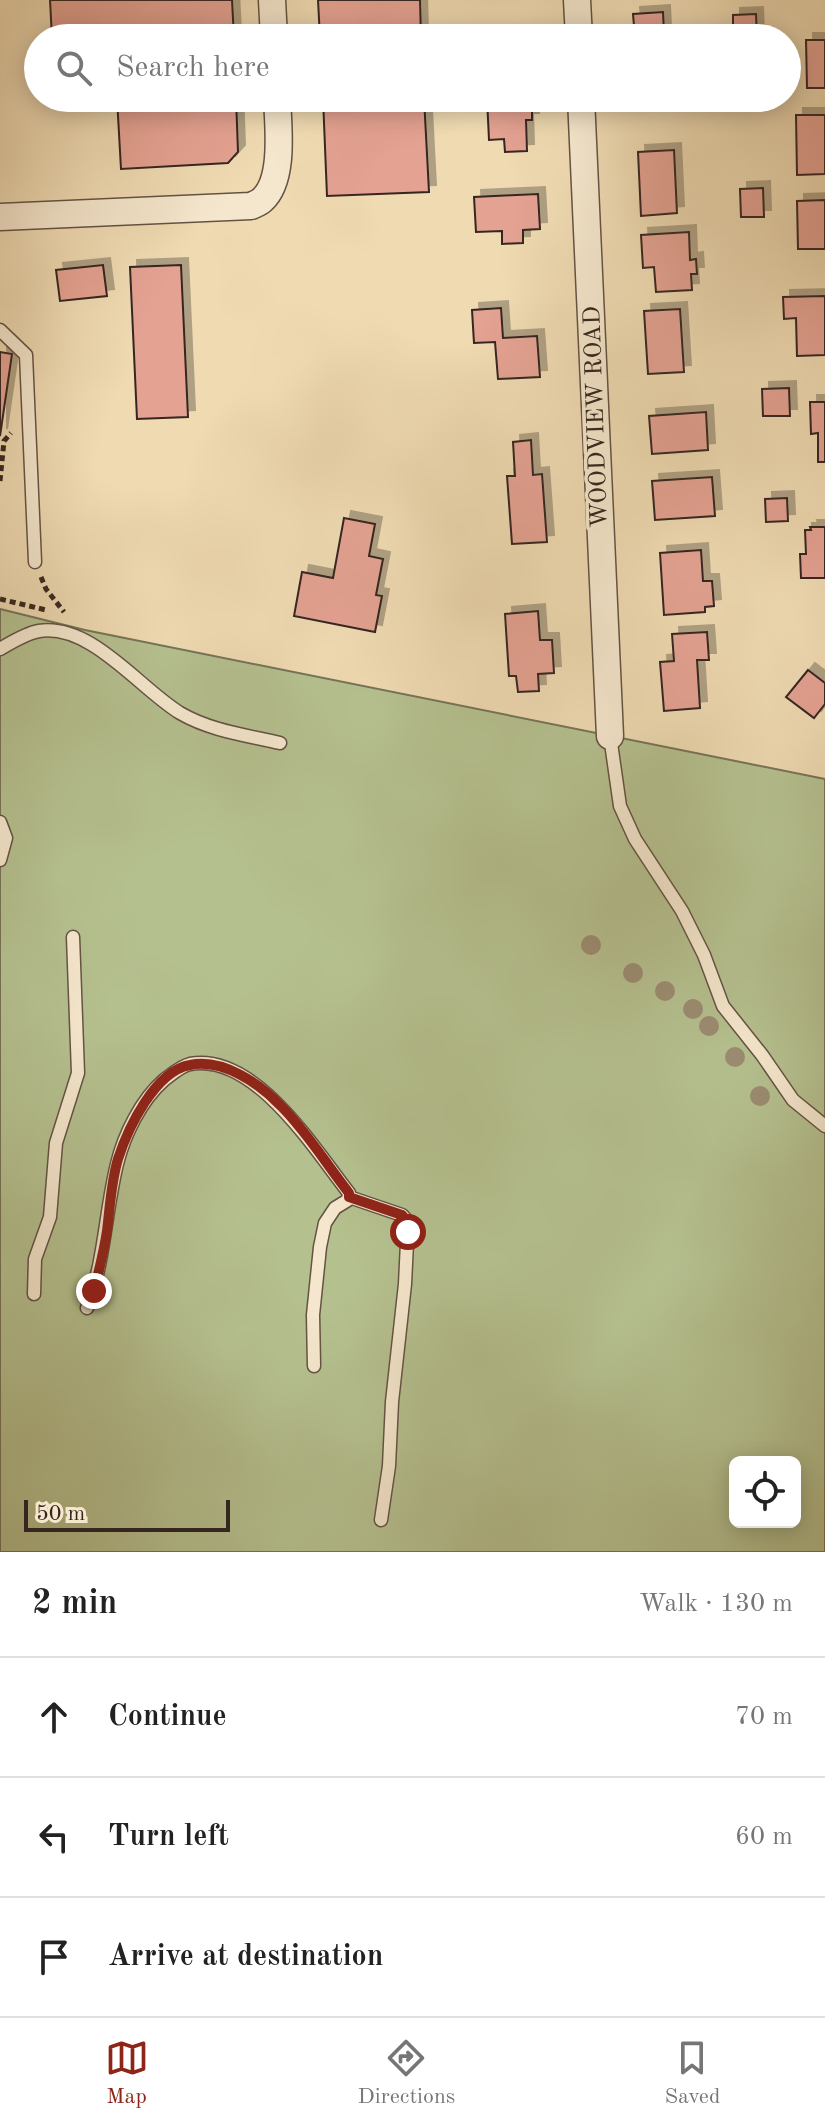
<!DOCTYPE html>
<html lang="en">
<head>
<meta charset="utf-8">
<style>
	body { margin:0; font-family:"Old Standard TT",serif; background:#f2f2f2; color:#222 }
	.controls { position:absolute; right:24px; bottom:24px; display:grid; overflow:hidden; border-radius:12px; box-shadow:0 4px 20px #0003 }
	.controls button { width:72px; height:72px; display:grid; place-items:center; padding:0; border:0; border-bottom:2px solid #e0e0e0; background:#fff; color:#222; font:40px sans-serif }
	.scale { position:absolute; left:24px; bottom:20px; width:206px; box-sizing:border-box; padding-left:8px; border:4px solid #362620; border-top:0; font-size:22px; line-height:28px; white-space:nowrap; color:#362620; -webkit-text-stroke:6px #f5e7cd; paint-order:stroke }
	.stop { position:absolute; width:24px; height:24px; margin:-18px; border:6px solid #8f2418; border-radius:50%; background:#fff }
	.stop.end { background:#8f2418; border-color:#fff; box-shadow:0 2px 8px #0008 }
	.list { margin:0; padding:0; list-style:none }
	h2 { display:flex; justify-content:space-between; align-items:center; height:104px; margin:0; padding:0 32px; font-size:34px }
	h2 small { font-size:26px; font-weight:400; color:#767676 }
	.list li { display:grid; grid-template-columns:52px 1fr auto; gap:24px; align-items:center; box-sizing:border-box; height:120px; padding:0 32px; border-top:2px solid #e0e0e0 }
	.list b { display:block; font-size:30px; white-space:nowrap }
	.list em { font-size:26px; font-style:normal; color:#767676 }
	.icon { flex:none; width:44px; height:44px; fill:none; stroke:currentColor; stroke-width:2; stroke-linecap:round; stroke-linejoin:round }
	.map { position:relative; flex:none; width:825px; height:1552px; overflow:hidden }
	.search { position:absolute; background:#fff; box-shadow:0 4px 20px #0003; left:24px; right:24px; top:24px; height:88px; display:flex; align-items:center; gap:20px; box-sizing:border-box; padding:0 28px; border-radius:44px; color:#767676; font-size:30px }
	.sheet { height:464px; background:#fff }
	nav { display:flex; justify-content:space-around; align-items:center; box-sizing:border-box; height:112px; border-top:2px solid #e0e0e0; background:#fff; font-size:22px; color:#767676 }
	nav a { display:grid; justify-items:center; gap:4px }
	nav .on { color:#8f2418 }
	.map>svg:first-child { display:block }
	.green { fill:#b5c08f; stroke:#767358; stroke-width:2; fill-rule:evenodd }
	.building { fill:#e4a292; stroke:#362620; stroke-width:2; filter:url(#shadow) }
	.lines { fill:none; stroke-linecap:round; stroke-linejoin:round }
	.service-casing { stroke:#645344; stroke-width:15 }
	.minor-casing { stroke:#645344; stroke-width:29 }
	.path { stroke:#362620; stroke-width:5; stroke-dasharray:6 4; stroke-linecap:butt }
	.service { stroke:#f5e7cd; stroke-width:12 }
	.minor { stroke:#f5e7cd; stroke-width:26 }
	.tree { fill:#9b8c71 }
	.route { stroke:#8f2418; stroke-width:10 }
	.labels { text-anchor:middle; stroke-width:7; stroke-linejoin:round; paint-order:stroke }
	.street-label { font-size:24px; fill:#362620; stroke:#f5e7cd }
</style>
</head>
<body>
<div class="map">
<svg width="825" height="1552" viewBox="0 0 825 1552">
	<defs>
		<filter id="shadow"><feDropShadow dx="7" dy="-7" stdDeviation="0" flood-color="#0004"/></filter>
	</defs>
	<rect width="100%" height="100%" fill="#efdab2"/>
	<filter id="stains"><feTurbulence type="fractalNoise" baseFrequency=".0025" numOctaves="4"/><feColorMatrix values="0 0 0 0 .2 0 0 0 0 .09 0 0 0 0 .02 0 0 0 .5 -.17"/></filter>
	<radialGradient id="worn" r=".72"><stop offset=".6" stop-color="#630" stop-opacity="0"/><stop offset="1" stop-color="#630" stop-opacity=".3"/></radialGradient>
	<path class="green" d="M0 609 85 630 825 779V1552H0ZM735 1462H795V1522H735Z"/>
	<g class="building">
		<polygon points="50,0 232,0 234,38 52,38"/>
		<polygon points="318,0 420,0 421,38 320,38"/>
		<polygon points="663,12 664,33 689,32 690,38 635,38 633,14"/>
		<polygon points="756,14 757,38 733,38 733,15"/>
		<polygon points="806,40 825,40 825,88 807,88"/>
		<polygon points="117,98 236,98 238,152 228,163 121,169"/>
		<polygon points="323,98 424,98 429,192 327,196"/>
		<polygon points="487,98 524,98 525,108 532,107 532,120 526,120 527,151 505,152 504,139 489,140"/>
		<polygon points="796,115 825,115 825,174 797,175"/>
		<polygon points="674,150 677,213 641,216 638,152"/>
		<polygon points="763,188 764,217 741,217 740,189"/>
		<polygon points="538,194 540,229 523,230 523,243 502,244 502,231 476,232 474,197"/>
		<polygon points="825,200 825,249 798,249 797,201"/>
		<polygon points="689,232 690,260 696,259 697,274 691,274 692,290 656,292 654,267 643,268 641,235"/>
		<polygon points="103,265 107,296 60,301 56,270"/>
		<polygon points="181,265 188,417 137,419 130,267"/>
		<polygon points="825,296 825,355 797,356 796,318 784,319 783,297"/>
		<polygon points="501,308 503,338 537,336 540,377 498,379 495,342 474,343 472,310"/>
		<polygon points="680,309 684,372 648,374 644,311"/>
		<polygon points="0,352 12,354 0,436"/>
		<polygon points="789,388 790,416 763,416 762,389"/>
		<polygon points="810,402 825,402 825,462 818,462 818,433 811,434"/>
		<polygon points="706,412 708,450 652,454 649,416"/>
		<polygon points="531,440 533,475 542,474 547,542 512,544 507,476 515,476 513,442"/>
		<polygon points="712,477 715,516 655,520 652,481"/>
		<polygon points="787,498 788,521 766,522 765,499"/>
		<polygon points="344,518 375,524 369,556 383,559 376,595 382,596 375,632 294,616 302,572 333,578"/>
		<polygon points="810,527 825,527 825,578 801,578 800,554 806,554 805,530 811,530"/>
		<polygon points="701,550 703,581 712,581 714,606 705,607 705,612 664,615 660,553"/>
		<polygon points="538,611 540,640 552,640 554,673 538,674 539,691 518,692 516,676 509,676 505,614"/>
		<polygon points="707,632 709,660 697,660 700,708 664,711 660,662 674,661 672,634"/>
		<polygon points="808,670 825,683 825,704 814,718 786,697"/>
	</g>
	<g class="lines">
		<defs>
			<g id="service">
				<polyline points="0,330 26,355 35,562"/>
				<path d="M0 649C10 643 27 633 39 631 91 623 139 688 180 713 211 731 246 735 280 743"/>
				<polyline points="610,736 620,806 635,839 682,911 704,955 723,1006 762,1055 793,1100 825,1126"/>
				<polyline points="0,822 6,838 0,860"/>
				<polyline points="349,1197 402,1215 408,1222 405,1284 392,1402 389,1466 381,1520"/>
				<polyline points="34,1294 35,1259 50,1217 56,1143 78,1073 73,937"/>
				<path d="M87 1308C105 1260 105 1213 117 1164 124 1135 141 1100 164 1080 172 1074 181 1066 190 1064 255 1052 315 1150 349 1193L348 1200 335 1208 325 1223 320 1247 313 1315 314 1366"/>
			</g>
			<g id="minor">
				<polyline points="272,0 274,38"/>
				<polyline points="577,0 579,38"/>
				<polyline points="581,98 610,736"/>
				<path d="M0 217 251 206C255 204 259 203 262 200 285 180 278 125 277 98"/>
			</g>
		</defs>
		<use href="#service" class="service-casing"/>
		<use href="#minor" class="minor-casing"/>
		<g class="path">
			<polyline points="0,481 4,441 11,433"/>
			<polyline points="41,577 46,589 64,612"/>
			<polyline points="0,599 46,610"/>
		</g>
		<use href="#service" class="service"/>
		<use href="#minor" class="minor"/>
	</g>
	<g class="tree">
		<circle cx="591" cy="945" r="10"/>
		<circle cx="633" cy="973" r="10"/>
		<circle cx="665" cy="991" r="10"/>
		<circle cx="693" cy="1009" r="10"/>
		<circle cx="709" cy="1026" r="10"/>
		<circle cx="735" cy="1057" r="10"/>
		<circle cx="760" cy="1096" r="10"/>
	</g>
	<g class="lines">
		<path class="route" d="M94 1291C99 1271 104 1251 107 1231 110 1207 111 1182 118 1159 128 1128 155 1071 190 1065 223 1058 260 1084 281 1106 307 1132 327 1165 349 1193V1197L402 1215 408 1222V1232"/>
	</g>
	<g class="labels">
		<g class="street-label">
			<text transform="translate(595 417) rotate(-92)" y="8">WOODVIEW ROAD</text>
		</g>
	</g>
	<rect width="100%" height="100%" filter="url(#stains)"/>
	<rect width="100%" height="100%" fill="url(#worn)"/>
</svg>
<div class="controls">
<button><svg class="icon" aria-label="locate" viewBox="0 0 24 24"><circle cx="12" cy="12" r="6"/><path d="M12 2v4M12 18v4M2 12h4M18 12h4"/></svg></button>
</div>
<div class="scale">50 m</div>
<div class="stop" style="left:408px;top:1232px"></div>
<div class="stop end" style="left:94px;top:1291px"></div>
<div class="search"><svg class="icon" aria-label="search" viewBox="0 0 24 24"><circle cx="10" cy="10" r="6"/><path d="M15 15l6 6"/></svg>Search here</div>
</div>
<section class="sheet">
<h2>2 min<small>Walk · 130 m</small></h2>
<ul class="list">
<li><svg class="icon" aria-label="ahead" viewBox="0 0 24 24"><path d="M12 20V5M6 11l6-6 6 6"/></svg><div><b>Continue</b></div><em>70 m</em></li>
<li><svg class="icon" aria-label="left" viewBox="0 0 24 24"><path d="M17 20v-9H6M10 6l-5 5 5 5"/></svg><div><b>Turn left</b></div><em>60 m</em></li>
<li><svg class="icon" aria-label="arrive" viewBox="0 0 24 24"><path d="M6 21V4h12l-3 4 3 4H6"/></svg><div><b>Arrive at destination</b></div></li>
</ul>
</section>
<nav>
<a class="on"><svg class="icon" aria-label="map" viewBox="0 0 24 24"><path d="M3 6l6-2 6 2 6-2v14l-6 2-6-2-6 2zM9 4v14M15 6v14"/></svg>Map</a>
<a><svg class="icon" aria-label="directions" viewBox="0 0 24 24"><path d="M12 3l9 9-9 9-9-9zM9 14v-3h6M13 9l2 2-2 2"/></svg>Directions</a>
<a><svg class="icon" aria-label="saved" viewBox="0 0 24 24"><path d="M7 4h10v16l-5-4-5 4z"/></svg>Saved</a>
</nav>
</body>
</html>
